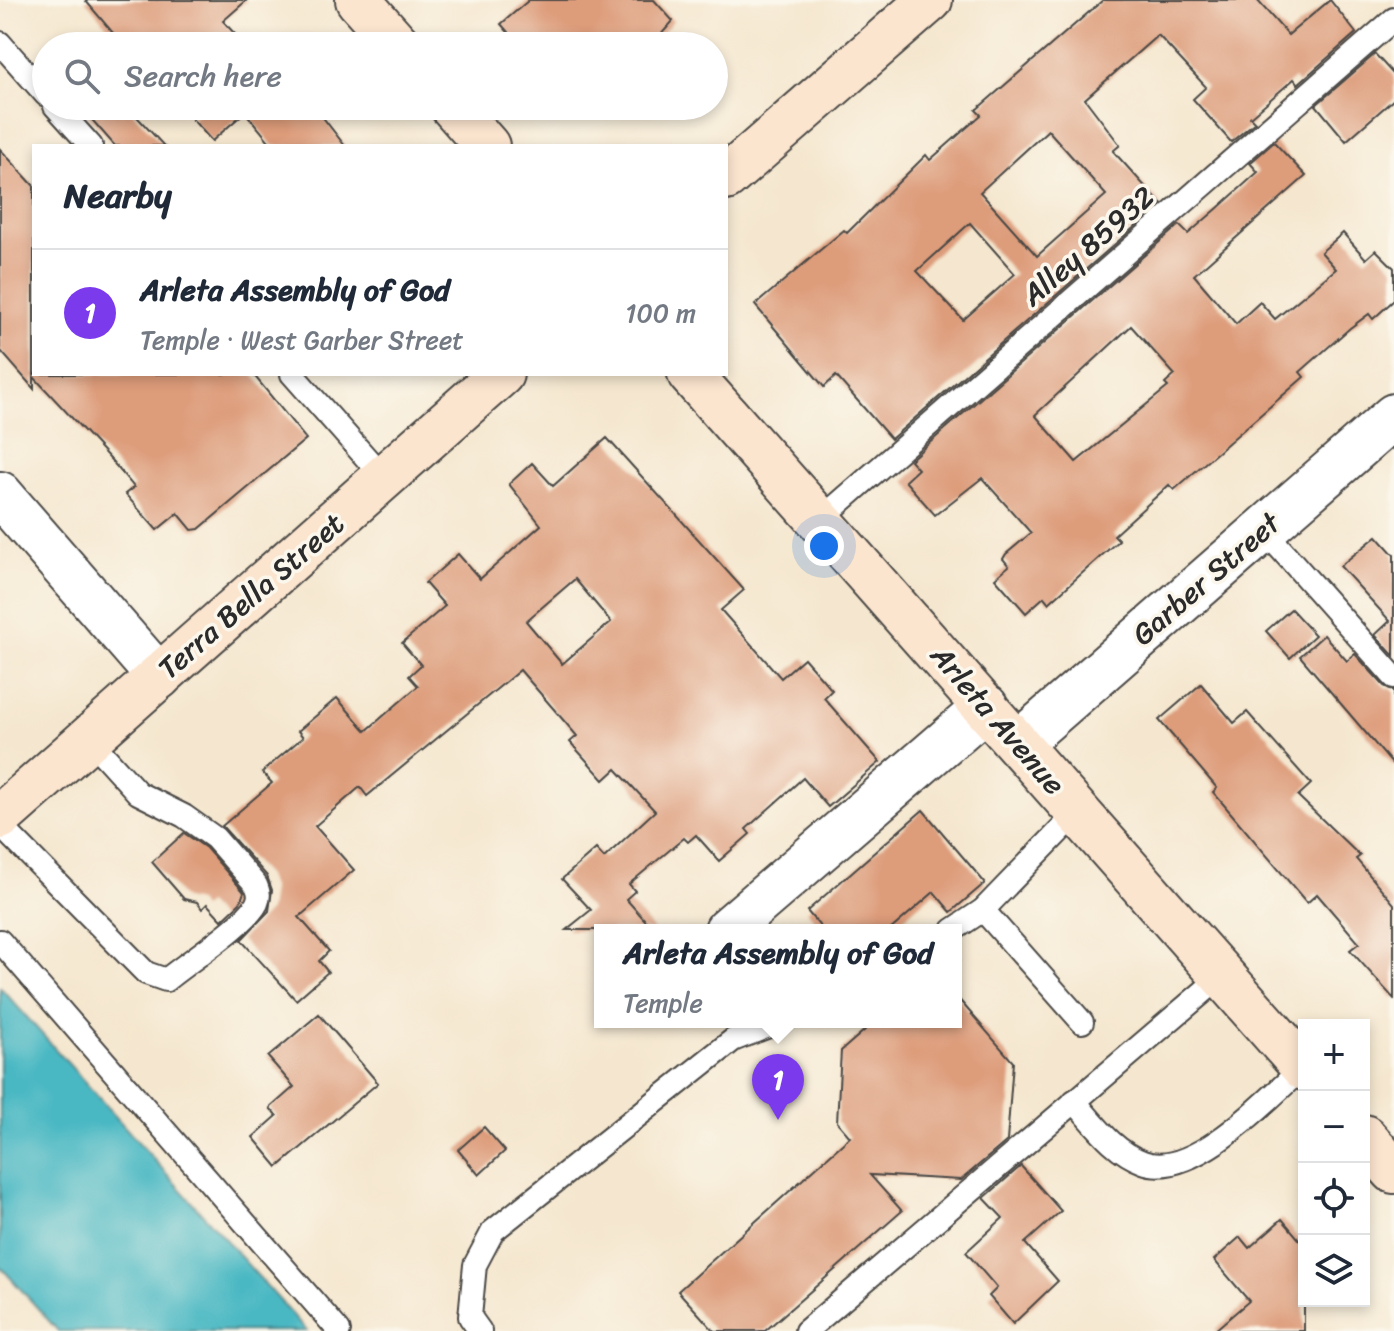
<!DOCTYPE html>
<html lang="en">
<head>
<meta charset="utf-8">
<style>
	body { margin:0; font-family:Sriracha,sans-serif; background:#f6f6f7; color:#1f2937 }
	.controls { position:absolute; right:24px; bottom:24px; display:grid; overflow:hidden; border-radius:0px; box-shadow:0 4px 12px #0003 }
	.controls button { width:72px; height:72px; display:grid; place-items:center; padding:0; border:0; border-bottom:2px solid #e0e1e3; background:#fff; color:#1f2937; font:40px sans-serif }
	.you { position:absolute; left:824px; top:546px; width:28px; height:28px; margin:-20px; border:6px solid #fff; border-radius:50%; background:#1a73e8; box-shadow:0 0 0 12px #1a73e833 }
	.badge { display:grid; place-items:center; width:52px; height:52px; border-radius:50%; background:#7c3aed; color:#fff; font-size:26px; font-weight:700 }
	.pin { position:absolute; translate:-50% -66px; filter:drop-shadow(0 2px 4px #0008) }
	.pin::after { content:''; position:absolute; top:42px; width:28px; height:24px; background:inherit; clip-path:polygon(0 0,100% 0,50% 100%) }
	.popup { position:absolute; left:594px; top:924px; width:368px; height:104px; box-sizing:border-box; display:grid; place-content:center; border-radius:0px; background:#fff; filter:drop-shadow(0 2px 6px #0005); font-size:26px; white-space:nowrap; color:#747a83 }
	.popup b { font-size:30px; color:#1f2937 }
	.popup::after { content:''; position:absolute; left:50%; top:100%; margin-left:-16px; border:16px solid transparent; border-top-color:#fff }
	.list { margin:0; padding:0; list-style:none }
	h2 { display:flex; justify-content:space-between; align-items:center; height:104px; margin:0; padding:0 32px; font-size:34px }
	h2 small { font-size:26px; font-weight:400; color:#747a83 }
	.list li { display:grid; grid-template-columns:52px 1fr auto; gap:24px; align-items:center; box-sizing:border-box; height:128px; padding:0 32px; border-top:2px solid #e0e1e3 }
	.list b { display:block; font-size:30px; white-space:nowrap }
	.list p { margin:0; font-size:26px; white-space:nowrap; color:#747a83 }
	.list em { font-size:26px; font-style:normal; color:#747a83 }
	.icon { flex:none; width:44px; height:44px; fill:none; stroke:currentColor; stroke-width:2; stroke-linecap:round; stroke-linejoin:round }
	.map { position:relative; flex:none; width:1394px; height:1331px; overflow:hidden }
	.search { position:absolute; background:#fff; box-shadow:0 4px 12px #0003; left:32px; top:32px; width:696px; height:88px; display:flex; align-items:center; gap:20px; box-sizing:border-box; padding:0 28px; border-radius:44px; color:#747a83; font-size:30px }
	.panel { position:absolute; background:#fff; box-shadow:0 4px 12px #0003; left:32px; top:144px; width:696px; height:232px; border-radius:0px }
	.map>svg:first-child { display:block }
	.water { fill:#49b8c3; stroke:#3a7277; stroke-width:2 }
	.building { fill:#dd9c7a; fill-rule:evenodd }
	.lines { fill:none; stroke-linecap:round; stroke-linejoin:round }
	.lane-casing { stroke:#494744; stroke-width:26 }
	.street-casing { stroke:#494744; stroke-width:48 }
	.secondary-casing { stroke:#494744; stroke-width:48 }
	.lane { stroke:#fff; stroke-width:22 }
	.street { stroke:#fff; stroke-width:44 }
	.secondary { stroke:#fce5cf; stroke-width:44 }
	.labels { text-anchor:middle; stroke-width:7; stroke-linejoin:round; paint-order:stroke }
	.street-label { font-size:30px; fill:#2b2b2b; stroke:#fbf7ec }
</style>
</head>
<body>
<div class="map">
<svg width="1394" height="1331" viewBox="0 0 1394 1331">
	<rect width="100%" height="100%" fill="#fbf7ec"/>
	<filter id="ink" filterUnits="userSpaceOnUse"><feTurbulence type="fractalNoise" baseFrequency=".0125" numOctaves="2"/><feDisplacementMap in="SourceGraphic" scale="16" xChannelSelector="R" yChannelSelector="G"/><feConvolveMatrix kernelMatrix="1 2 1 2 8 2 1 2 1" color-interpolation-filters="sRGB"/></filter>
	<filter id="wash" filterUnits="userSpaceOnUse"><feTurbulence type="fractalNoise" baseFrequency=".006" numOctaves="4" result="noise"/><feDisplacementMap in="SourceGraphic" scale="32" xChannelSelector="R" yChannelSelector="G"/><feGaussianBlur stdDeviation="1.8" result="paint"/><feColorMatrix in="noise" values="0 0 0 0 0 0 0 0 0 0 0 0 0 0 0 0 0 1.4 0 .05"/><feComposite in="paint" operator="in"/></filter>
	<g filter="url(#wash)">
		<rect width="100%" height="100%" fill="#f5e7cf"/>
		<polygon class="water" points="0,987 307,1331 58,1331 0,1266"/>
		<g id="blocks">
			<g class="building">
				<polygon points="85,0 247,0 223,21 246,46 124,46"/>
				<polygon points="529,0 654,0 673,21 651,46 520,46 501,24"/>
				<path d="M1103 0H1257L1288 35 1330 0 1356 33 1298 84 1294 79 1250 117 1255 122 1231 142 1193 99 1206 87 1158 35 1085 99 1120 145 1113 151 1161 204 891 439 836 376 824 387 755 305 844 230 847 233 926 155 930 160 981 115 976 110ZM1048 130 1106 195 1037 256 980 192ZM970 223 1015 274 963 320 917 271Z"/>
				<polygon points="1375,54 1394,75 1394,99 1346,141 1316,105"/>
				<polygon points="80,106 127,106 164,146 115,146"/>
				<polygon points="207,106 314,106 345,146 273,146 245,112 212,141 192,119"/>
				<path d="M1274 142 1306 176 1194 275 1236 324 1260 302 1275 319 1336 269 1321 252 1343 233 1366 259 1376 250 1394 268V300L1373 319 1369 314 1350 328 1300 372 1304 377 1174 490 1169 485 1114 535 1119 540 1049 603 1044 597 1026 613 995 578 1009 566 1003 559 1006 554 1031 533 982 478 935 515 905 481 918 469 910 460 1179 225 1188 234 1218 208 1258 172 1250 163ZM1131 326 1175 375 1165 384 1168 387 1076 462 1035 415Z"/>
				<polygon points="0,149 34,186 34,374 253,374 306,439 199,529 192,530 178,513 157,530 125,494 134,487 111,460 34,377 34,389 0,350"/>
				<path d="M607 438 744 590 721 610 781 678 804 658 832 690 824 698 880 762 828 807 803 778 746 829 750 834 719 861 696 835 688 842 684 838 629 884 635 891 626 899 654 930H566L591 910 562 879 596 849 604 858 655 811 616 769 604 780 570 742 577 736 520 670 367 796 360 787 315 826 354 870 299 917 329 951 319 961 328 972 296 1000 241 940 269 911 272 890 267 876 222 826 272 783 262 772 303 737 298 731 337 698 366 731 418 686 409 676 421 665 402 643 445 606 425 583 458 554 480 579 541 525 509 484 532 463 553 486ZM575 579 611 622 562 664 526 621Z"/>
				<polygon points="1377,536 1394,555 1394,656 1375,635 1390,621 1340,566"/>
				<polygon points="1291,609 1315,635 1290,658 1266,631"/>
				<polygon points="1324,635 1347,661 1355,654 1384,686 1394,691 1394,766 1300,656"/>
				<polygon points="1201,684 1234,723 1247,712 1311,784 1298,796 1360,856 1356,859 1394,904 1394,999 1350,950 1359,943 1317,894 1307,903 1213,792 1217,788 1159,720"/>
				<polygon points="923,810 985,883 951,912 934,892 890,930 823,930 807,911"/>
				<polygon points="184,833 206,848 244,892 240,903 222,920 207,904 202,909 197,902 184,899 152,862"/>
				<polygon points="956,996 1013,1062 1007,1141 961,1180 870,1175 902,1211 765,1331 714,1331 678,1291 850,1137 837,1122 841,1051 874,1022 956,1022"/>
				<polygon points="319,1014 378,1083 278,1167 253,1137 277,1116 270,1108 294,1087 268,1057"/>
				<polygon points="484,1127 505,1151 479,1175 458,1150"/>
				<polygon points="1021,1166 1061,1211 1025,1243 1058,1281 1013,1324 989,1296 997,1288 966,1252 1003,1218 984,1198"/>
				<polygon points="1282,1219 1304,1245 1304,1331 1214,1331 1249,1301 1214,1260 1240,1237 1249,1248"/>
			</g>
		</g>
	</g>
	<g filter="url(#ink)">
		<use href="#blocks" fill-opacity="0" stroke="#494744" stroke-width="2"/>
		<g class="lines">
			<defs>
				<g id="lane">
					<polyline points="0,43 46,95"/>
					<polyline points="55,106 91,146"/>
					<polyline points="292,374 384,478"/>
					<polyline points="821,519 1394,19"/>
					<polyline points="1263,529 1394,677"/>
					<path d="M0 825 146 973 166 980C186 963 247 924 257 903 260 896 259 892 256 885L215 838 184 816 138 793 89 739"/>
					<polyline points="983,910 1082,1022"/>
					<polyline points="953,930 983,910 1078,812"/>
					<polyline points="0,941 339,1331"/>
					<path d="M1074 1101C1095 1124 1113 1151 1143 1162 1192 1181 1270 1097 1303 1067"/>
					<polyline points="480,1331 470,1317 475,1265 493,1231 733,1040 779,1022"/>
					<polyline points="806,1331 1223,975"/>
				</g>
				<g id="street">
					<polyline points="0,494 159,677"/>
					<polyline points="1019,743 1394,416"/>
					<polyline points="727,930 986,707"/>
				</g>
				<g id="secondary">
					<polyline points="358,0 399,46"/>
					<polyline points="452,106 487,146"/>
					<polyline points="726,178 930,0"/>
					<polyline points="690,374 1304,1068"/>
					<polyline points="0,817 501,374"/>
					<polyline points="1364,1137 1394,1171"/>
				</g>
			</defs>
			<use href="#lane" class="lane-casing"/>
			<use href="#street" class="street-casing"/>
			<use href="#secondary" class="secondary-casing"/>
			<use href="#lane" class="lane"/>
			<use href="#street" class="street"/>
			<use href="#secondary" class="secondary"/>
		</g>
	</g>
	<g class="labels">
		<g class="street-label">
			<text transform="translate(1088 246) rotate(-41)" y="10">Alley 85932</text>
			<text transform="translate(1206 579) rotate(-41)" y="10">Garber Street</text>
			<text transform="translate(251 596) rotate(-41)" y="10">Terra Bella Street</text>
			<text transform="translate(998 720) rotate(49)" y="10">Arleta Avenue</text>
		</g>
	</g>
</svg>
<div class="controls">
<button>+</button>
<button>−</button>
<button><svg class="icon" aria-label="locate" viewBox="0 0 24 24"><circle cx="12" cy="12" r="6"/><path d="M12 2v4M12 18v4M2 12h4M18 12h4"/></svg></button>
<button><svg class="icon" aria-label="layers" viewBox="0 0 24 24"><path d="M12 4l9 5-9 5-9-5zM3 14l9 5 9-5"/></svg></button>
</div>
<div class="you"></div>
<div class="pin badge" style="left:778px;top:1120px">1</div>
<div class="popup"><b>Arleta Assembly of God</b>Temple</div>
<div class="search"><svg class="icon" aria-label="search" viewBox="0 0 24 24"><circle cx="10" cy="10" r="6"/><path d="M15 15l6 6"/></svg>Search here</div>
<section class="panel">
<h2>Nearby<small></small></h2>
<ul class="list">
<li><span class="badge">1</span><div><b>Arleta Assembly of God</b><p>Temple · West Garber Street</p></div><em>100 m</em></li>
</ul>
</section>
</div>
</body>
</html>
